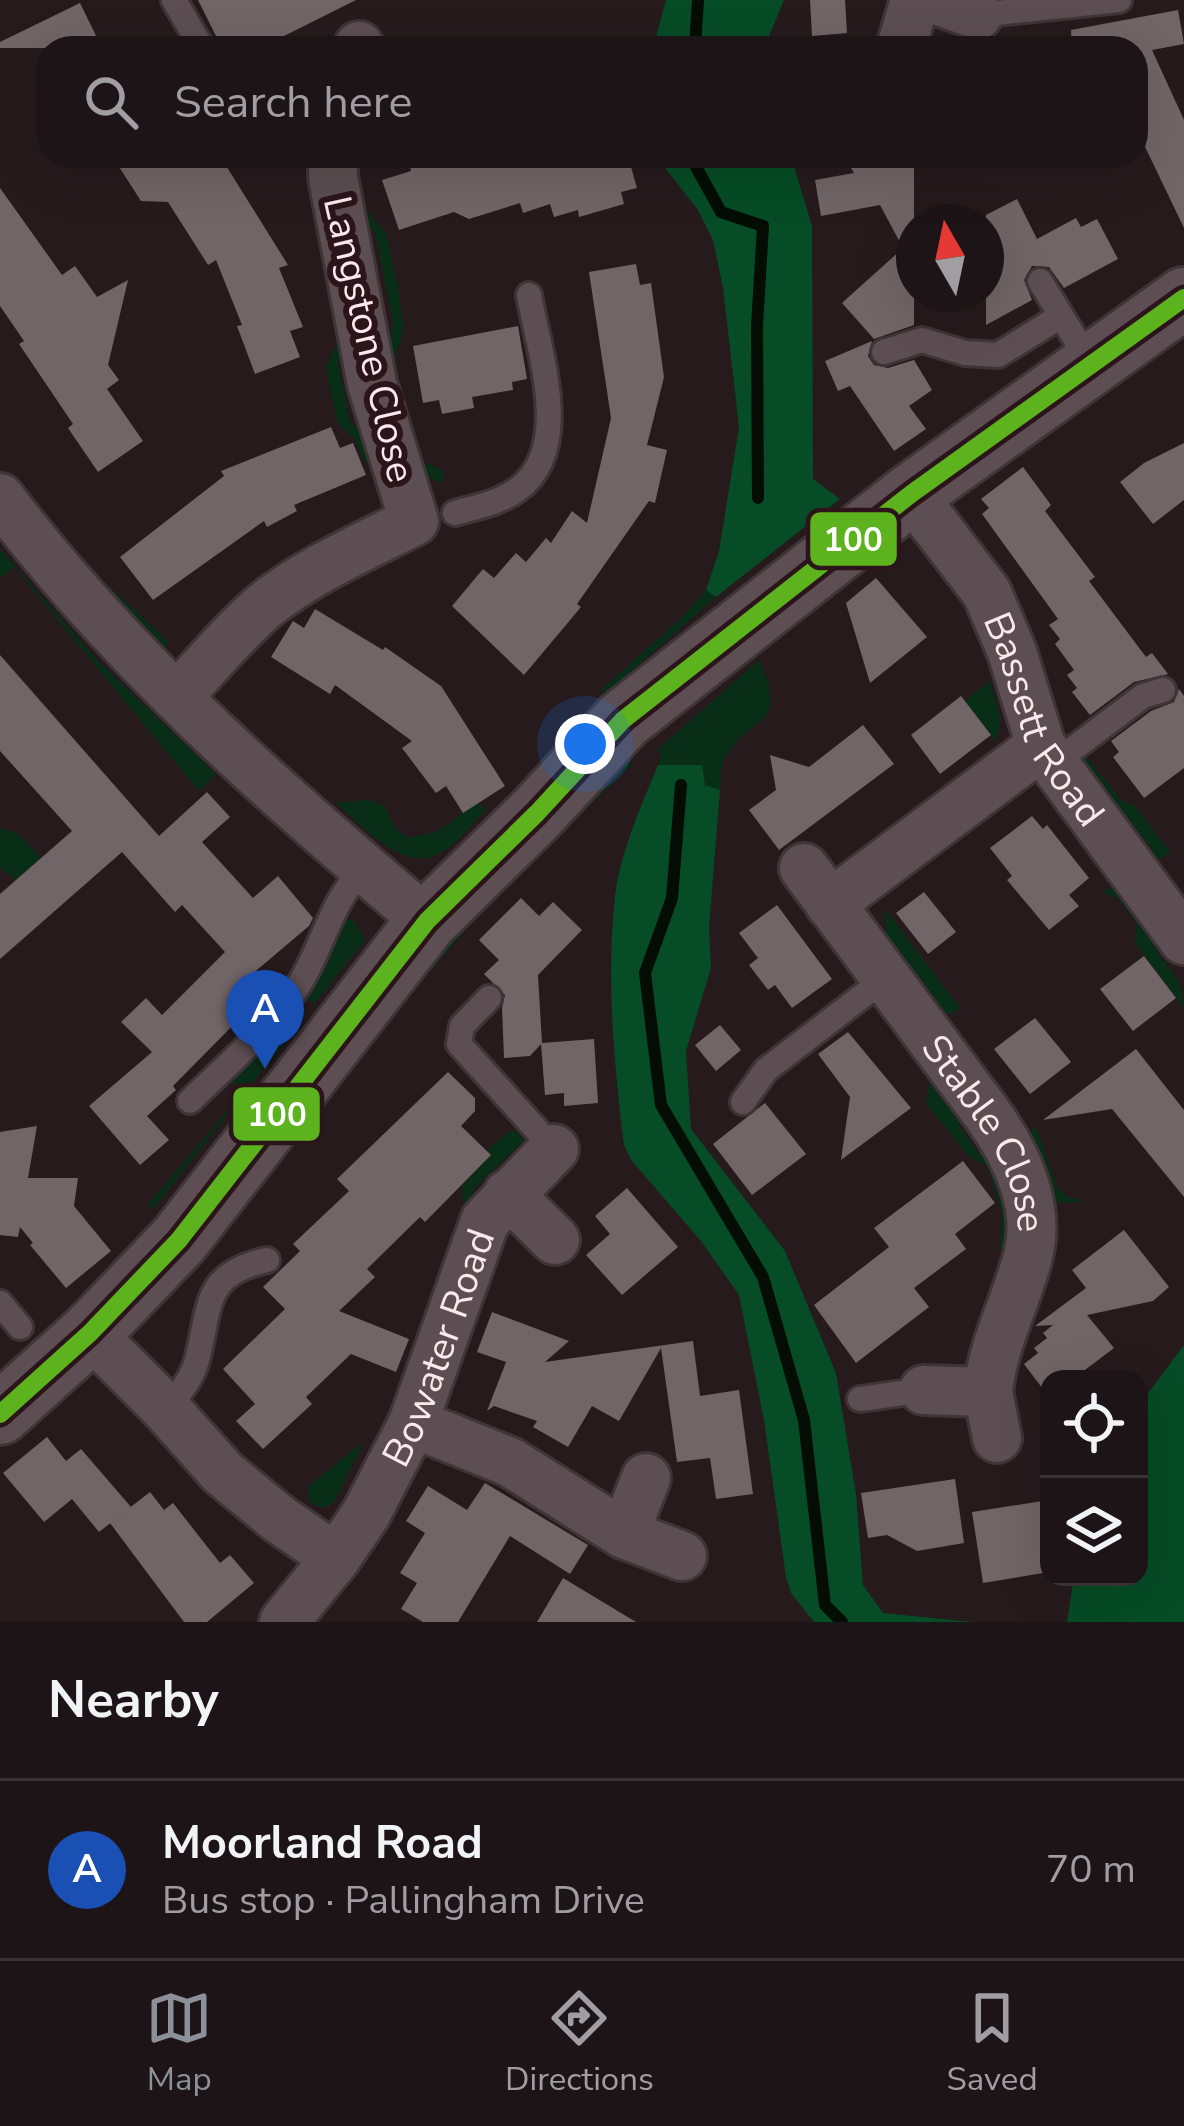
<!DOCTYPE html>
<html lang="en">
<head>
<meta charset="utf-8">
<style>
	body { margin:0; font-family:"Nunito Sans",sans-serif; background:#251d1f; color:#f1f3f6 }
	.controls { position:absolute; right:36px; bottom:36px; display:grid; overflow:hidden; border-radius:24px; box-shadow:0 12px 48px #0002 }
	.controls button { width:108px; height:108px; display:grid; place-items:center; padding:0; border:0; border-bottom:3px solid #3a3335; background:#1c1416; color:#f1f3f6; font:60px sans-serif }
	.compass { position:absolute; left:896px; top:204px; width:108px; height:108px; border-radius:50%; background:#1c1416; box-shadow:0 12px 48px #0002; rotate:351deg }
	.you { position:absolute; left:585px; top:744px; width:42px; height:42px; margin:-30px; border:9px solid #fff; border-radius:50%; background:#1a73e8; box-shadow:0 0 0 18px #1a73e833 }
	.badge { display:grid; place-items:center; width:78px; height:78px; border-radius:50%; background:#8c9099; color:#fff; font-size:39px; font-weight:700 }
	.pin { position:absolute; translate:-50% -99px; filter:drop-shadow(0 3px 6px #0008) }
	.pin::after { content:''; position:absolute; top:63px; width:42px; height:36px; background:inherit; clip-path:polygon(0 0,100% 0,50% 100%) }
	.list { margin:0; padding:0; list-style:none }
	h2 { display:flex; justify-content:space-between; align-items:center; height:156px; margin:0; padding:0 48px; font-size:51px }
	h2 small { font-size:39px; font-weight:400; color:#a09ea1 }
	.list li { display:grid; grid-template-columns:78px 1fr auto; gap:36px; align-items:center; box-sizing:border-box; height:180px; padding:0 48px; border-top:3px solid #3a3335 }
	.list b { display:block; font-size:45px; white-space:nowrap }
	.list p { margin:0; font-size:39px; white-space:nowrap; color:#a09ea1 }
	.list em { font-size:39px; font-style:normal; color:#a09ea1 }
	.icon { flex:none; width:66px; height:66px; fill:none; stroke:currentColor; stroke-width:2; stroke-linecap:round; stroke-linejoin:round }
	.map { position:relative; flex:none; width:1184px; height:1622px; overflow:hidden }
	.search { position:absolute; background:#1c1416; box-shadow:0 12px 48px #0002; left:36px; right:36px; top:36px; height:132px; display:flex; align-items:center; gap:30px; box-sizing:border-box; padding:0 42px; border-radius:36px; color:#a09ea1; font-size:45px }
	.sheet { height:336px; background:#1c1416 }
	nav { display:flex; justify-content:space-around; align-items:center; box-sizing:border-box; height:168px; border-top:3px solid #3a3335; background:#1c1416; font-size:33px; color:#a09ea1 }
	nav a { display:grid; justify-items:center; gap:6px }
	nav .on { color:#8c9099 }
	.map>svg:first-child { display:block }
	.green { fill:#092e17 }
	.forest { fill:#064c26 }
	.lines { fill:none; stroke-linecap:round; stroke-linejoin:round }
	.stream { stroke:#030d04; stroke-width:12 }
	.building { fill:#716567 }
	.service-casing { stroke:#3f3437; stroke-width:30 }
	.minor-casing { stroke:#3f3437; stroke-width:54 }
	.tertiary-casing { stroke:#3f3437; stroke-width:66 }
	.service { stroke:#5c4e52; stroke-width:24 }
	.minor { stroke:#5c4e52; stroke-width:48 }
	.tertiary { stroke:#5c4e52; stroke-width:60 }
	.bus-1-casing { stroke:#2c141b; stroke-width:27 }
	.bus-1 { stroke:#5cb31e; stroke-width:18 }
	.labels { text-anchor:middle; stroke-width:12; stroke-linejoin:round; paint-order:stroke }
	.street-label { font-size:39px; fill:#fbe8ec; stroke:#2c141b }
	.line-badge { stroke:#2c141b; stroke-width:4.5 }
	.badge-label { font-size:33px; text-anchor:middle; font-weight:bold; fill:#fff }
</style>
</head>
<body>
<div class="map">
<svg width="1184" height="1622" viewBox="0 0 1184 1622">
	<rect width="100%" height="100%" fill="#261a1d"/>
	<g class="green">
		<polygon points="347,156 360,156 357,179 368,212 386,233 398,287 404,328 394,360 411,431 424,462 441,469 445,475 441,483 422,474 384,354 394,325 375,232 354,216"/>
		<polygon points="341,310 352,342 338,361 350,423 371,436 375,450 365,464 355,439 338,424 326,368 338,341 333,314"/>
		<polygon points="0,549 99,662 216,774 199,791 14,567 0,578"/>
		<polygon points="62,553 88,567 169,642 164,647 156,646"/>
		<polygon points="706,590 716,597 604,695 602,689 680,619"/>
		<path d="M759 660C791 732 750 710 724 760 720 768 721 781 720 790L705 786 701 765H658L662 756 657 750Z"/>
		<polygon points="990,681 1001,719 996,742 965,701"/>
		<polygon points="1084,754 1122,801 1134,805 1170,852 1149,867 1153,850 1127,817 1109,814 1111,801 1086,765"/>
		<polygon points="622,755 632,764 478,916 406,999 398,992 445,949"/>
		<path d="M368 800 385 806 394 827 408 838 438 831 477 803 486 810C473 823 460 841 444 851 405 877 363 826 336 803Z"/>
		<polygon points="0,828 18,834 48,865 44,868 37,861 16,880 0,868"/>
		<path d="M1114 883 1149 920C1149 965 1184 964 1184 1008L1135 943 1137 924 1117 897 1103 893Z"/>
		<polygon points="885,909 960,1008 953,1013 931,1013 932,994 886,934"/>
		<polygon points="353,919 365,940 316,1002 310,1001 306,993 340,921"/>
		<polygon points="276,1028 285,1028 290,1036 152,1210 149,1203 240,1096 230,1080 232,1073"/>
		<polygon points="931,1076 961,1106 959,1125 978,1153 998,1160 1013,1249 1000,1252 1002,1214 988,1167 968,1156 926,1103"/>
		<polygon points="1036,1126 1057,1188 1068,1197 1086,1201 1060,1203 1048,1195 1028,1135"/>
		<polygon points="509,1131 516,1131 525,1140 477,1185 464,1206 462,1186 491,1155 487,1151"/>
		<path d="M364 1441 334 1502C325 1510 318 1508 309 1501V1486Z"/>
	</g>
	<g class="forest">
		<polygon points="666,0 784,0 764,48 653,48"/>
		<polygon points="656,156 791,156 812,226 813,479 840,499 716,597 706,590 719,551 739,427 723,288 713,240 698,210"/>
		<path d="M658 765H702L705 785 720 790 709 927 711 968 686 1051 691 1129 785 1251 836 1373 856 1494 863 1585 883 1613 972 1622H814L791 1593 786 1577 764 1420 739 1295 701 1241 631 1160 624 1145C614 1064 606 978 615 896 621 851 641 806 658 765Z"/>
		<polygon points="1184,1345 1184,1622 1067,1622 1074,1577 1139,1577 1139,1406"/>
	</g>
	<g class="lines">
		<g class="stream">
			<polyline points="695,48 698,0"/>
			<polyline points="690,156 721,212 763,226 757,326 758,498"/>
			<polyline points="681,785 672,898 645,973 661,1105 763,1277 804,1420 825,1605 842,1622"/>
		</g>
	</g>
	<g class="building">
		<polygon points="198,0 356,0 278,39 282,48 222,48"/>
		<polygon points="810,0 845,0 847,33 812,36"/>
		<polygon points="80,3 102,48 0,48 0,42"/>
		<polygon points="1178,10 1184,44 1152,50 1184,120 1184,228 1136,128 1136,48 1072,48 1071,30"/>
		<polygon points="112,156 220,156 288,265 279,268 303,327 290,331 300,357 255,374 237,326 242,325 216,260 208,265 168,202 141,201"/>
		<polygon points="407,156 628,156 637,188 621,192 624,204 579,217 578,210 554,217 550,204 523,213 520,203 469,219 454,212 399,230 382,180 411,171"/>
		<polygon points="844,156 914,156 914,325 874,339 842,303 903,248 880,205 821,216 815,180 854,173"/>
		<polygon points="0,188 62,275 75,266 97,297 128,280 108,365 119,380 107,389 143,441 98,472 68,428 73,424 19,344 24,341 0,306"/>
		<polygon points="1017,199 1037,239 1076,218 1081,227 1097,219 1118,259 1064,288 1049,267 1032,266 1024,280 1032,300 986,325 986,215"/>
		<polygon points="636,264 640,285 651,283 664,377 647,445 667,450 655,503 649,501 577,604 581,607 524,675 452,606 483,569 494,578 516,553 526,562 546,538 551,543 572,511 587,523 611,418 589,272"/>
		<polygon points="518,326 527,379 512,382 513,390 472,397 474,408 442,414 439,400 423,403 413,346"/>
		<polygon points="872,341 868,356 874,365 888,368 914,360 932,390 909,406 926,429 894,451 850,386 838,391 825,361"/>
		<polygon points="331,427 340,448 353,443 366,475 294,505 297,511 267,527 264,521 153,600 120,557 224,476 221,471"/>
		<polygon points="1184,443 1184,500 1153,524 1120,482 1144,463"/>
		<polygon points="1023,467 1051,505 1045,511 1095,577 1089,581 1146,657 1152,653 1168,674 1134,682 1090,715 1072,692 1077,688 1067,675 1074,670 1055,644 1060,639 1049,625 1058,619 982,514 989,508 981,499"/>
		<polygon points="876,578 927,637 870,683 846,603"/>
		<polygon points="315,609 383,650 385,647 441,686 505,786 463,813 446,786 436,793 402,748 412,741 335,685 330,694 271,657 293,621 304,628"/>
		<polygon points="0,655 159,836 207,792 230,817 202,842 253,898 278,876 313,918 309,926 232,991 250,1008 173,1086 176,1090 147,1116 169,1140 140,1165 89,1106 152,1052 121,1022 146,998 162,1015 225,952 182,905 175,912 122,852 0,959 0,894 72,831 0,751"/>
		<polygon points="1179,689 1184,696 1184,768 1144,798 1113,757 1119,752 1111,741 1151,711 1174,702"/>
		<polygon points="961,696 991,735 940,774 911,735"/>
		<polygon points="863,725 894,764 779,850 749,810 776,790 770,755 809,767"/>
		<polygon points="1032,816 1043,829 1047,825 1089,878 1069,895 1079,906 1049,930 1007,880 1012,876 990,848"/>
		<polygon points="924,892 956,932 928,954 896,913"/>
		<polygon points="521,898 539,916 553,902 582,930 538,975 542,1043 594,1039 598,1103 564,1106 564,1093 545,1095 541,1044 530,1056 504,1058 502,1008 505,995 484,974 499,960 479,940"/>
		<polygon points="777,905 832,979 792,1008 775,985 768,990 749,965 758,958 739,933"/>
		<polygon points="1144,956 1176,998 1133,1031 1100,989"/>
		<polygon points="1035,1018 1071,1062 1030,1094 994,1049"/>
		<polygon points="720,1025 741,1050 716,1071 695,1045"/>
		<polygon points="848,1032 911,1108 841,1160 850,1097 818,1054"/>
		<polygon points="1136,1049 1184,1110 1184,1197 1112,1109 1043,1120"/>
		<polygon points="448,1072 475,1098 475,1111 461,1126 491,1155 425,1222 420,1217 367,1269 375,1277 339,1311 409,1339 396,1372 351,1354 306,1397 312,1404 263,1449 236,1421 255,1404 223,1369 285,1309 263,1287 300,1251 293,1244 349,1191 337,1179"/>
		<polygon points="765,1103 806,1154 752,1195 713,1144"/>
		<polygon points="37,1126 28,1178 78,1178 74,1206 111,1251 66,1288 30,1245 33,1243 20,1227 18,1237 0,1235 0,1132"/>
		<polygon points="963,1161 995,1203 955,1234 966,1249 914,1288 929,1307 856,1363 814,1305 889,1247 874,1228"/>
		<polygon points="627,1188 678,1247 622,1295 586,1255 610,1234 595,1216"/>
		<polygon points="1124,1230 1169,1287 1153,1301 1087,1315 1114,1348 1073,1379 1049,1379 1049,1397 1024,1364 1038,1353 1034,1348 1047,1338 1043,1333 1053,1325 1035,1326 1086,1288 1072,1270"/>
		<polygon points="492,1312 569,1341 545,1362 693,1341 700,1396 739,1390 753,1494 716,1499 710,1458 677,1462 661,1348 619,1421 592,1406 568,1447 533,1427 537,1421 494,1406 487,1411 506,1362 477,1352"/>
		<polygon points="47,1437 66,1461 81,1449 131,1507 99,1532 72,1499 44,1522 3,1473"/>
		<polygon points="955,1479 964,1543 917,1551 887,1535 868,1538 861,1493"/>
		<polygon points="485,1483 588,1545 570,1574 510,1536 458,1622 423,1622 401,1609 417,1583 400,1573 425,1533 406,1521 428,1486 467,1510"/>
		<polygon points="150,1492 164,1510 173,1503 220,1563 230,1555 254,1583 207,1622 184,1622 110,1523"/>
		<polygon points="1049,1500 1049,1572 983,1583 972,1512"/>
		<polygon points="563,1578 636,1622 537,1622"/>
	</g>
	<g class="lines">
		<defs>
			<g id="service">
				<polyline points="174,0 202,48"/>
				<polyline points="978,15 1119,0"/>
				<polyline points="1040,281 1090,363"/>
				<polyline points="884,352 922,340 965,353 998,355 1059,317"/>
				<path d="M455 513C476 507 499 503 517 490 574 450 539 353 529 295"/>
				<polyline points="1053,764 1143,696 1163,690"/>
				<polyline points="489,998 462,1026 459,1044 554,1149"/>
				<path d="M190 1101C228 1064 271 1028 300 983 323 946 332 898 365 868"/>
				<polyline points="743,1102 766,1070 887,977"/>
				<polyline points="0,1303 20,1327"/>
				<polyline points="860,1399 924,1390"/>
				<path d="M166 1409C179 1394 192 1379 197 1360 211 1307 202 1274 267 1260"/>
			</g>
			<g id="minor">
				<polyline points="936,0 978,15"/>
				<polyline points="359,46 360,48"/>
				<polyline points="901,48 915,0"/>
				<path id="s1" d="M911 494 987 593 1012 652 1041 746 1184 940"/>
				<path d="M0 498C121 658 274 793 427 921"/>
				<path d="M177 696C208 665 234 631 268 603 312 569 365 546 414 521L372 384 333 177V156"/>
				<path id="s2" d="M804 868 988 1115C1016 1154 1041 1206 1028 1256 1016 1303 993 1342 988 1392"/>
				<polyline points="830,904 1041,746"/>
				<polyline points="508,1194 555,1240"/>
				<path id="s3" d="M90 1333 166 1409 223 1473 279 1519 336 1558 366 1514 413 1423 485 1221 554 1149"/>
				<polyline points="924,1390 988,1392 997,1438"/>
				<polyline points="413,1423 510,1462 624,1534 682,1556"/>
				<polyline points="624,1534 646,1478"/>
				<polyline points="284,1622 336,1558"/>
			</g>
			<polyline id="tertiary" points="0,1414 90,1333 179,1240 427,921 537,813 623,720 911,494 1184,298"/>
		</defs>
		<use href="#service" class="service-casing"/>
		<use href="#minor" class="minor-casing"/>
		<use href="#tertiary" class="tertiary-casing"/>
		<use href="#service" class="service"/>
		<use href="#minor" class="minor"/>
		<use href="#tertiary" class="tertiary"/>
		<defs>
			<polyline id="bus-1" points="0,1414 90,1333 179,1240 427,921 537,813 623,720 911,494 1184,298"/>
		</defs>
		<use href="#bus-1" class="bus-1-casing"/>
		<use href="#bus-1" class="bus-1"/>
	</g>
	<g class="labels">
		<g class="street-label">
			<text transform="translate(370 339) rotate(77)" y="14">Langstone Close</text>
			<text dy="14" stroke="none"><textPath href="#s1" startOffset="264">Bassett Road</textPath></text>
			<text dy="14" stroke="none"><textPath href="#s2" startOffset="324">Stable Close</textPath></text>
			<text dy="14" stroke="none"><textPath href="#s3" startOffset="570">Bowater Road</textPath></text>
		</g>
	</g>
	<g class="line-badge">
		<rect x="808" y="510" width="91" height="58" rx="12" fill="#5cb31e"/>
		<rect x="231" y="1085" width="91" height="58" rx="12" fill="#5cb31e"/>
	</g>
	<g class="badge-label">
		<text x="853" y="551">100</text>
		<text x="277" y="1126">100</text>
	</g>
</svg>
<div class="controls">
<button><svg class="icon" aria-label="locate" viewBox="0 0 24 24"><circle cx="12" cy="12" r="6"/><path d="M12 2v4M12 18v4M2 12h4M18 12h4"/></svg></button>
<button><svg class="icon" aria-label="layers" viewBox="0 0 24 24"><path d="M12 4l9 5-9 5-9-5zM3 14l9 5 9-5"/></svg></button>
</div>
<svg class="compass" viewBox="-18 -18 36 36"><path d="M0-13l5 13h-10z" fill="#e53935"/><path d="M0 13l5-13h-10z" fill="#a09ea1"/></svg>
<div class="you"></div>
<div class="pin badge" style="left:265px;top:1069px;background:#1a4fb4">A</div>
<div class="search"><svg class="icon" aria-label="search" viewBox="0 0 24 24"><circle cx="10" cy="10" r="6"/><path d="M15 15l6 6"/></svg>Search here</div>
</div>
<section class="sheet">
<h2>Nearby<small></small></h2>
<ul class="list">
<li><span class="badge" style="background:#1a4fb4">A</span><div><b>Moorland Road</b><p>Bus stop · Pallingham Drive</p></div><em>70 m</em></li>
</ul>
</section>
<nav>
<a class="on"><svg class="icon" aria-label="map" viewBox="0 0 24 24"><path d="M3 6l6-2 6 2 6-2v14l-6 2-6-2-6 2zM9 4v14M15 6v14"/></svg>Map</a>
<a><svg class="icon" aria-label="directions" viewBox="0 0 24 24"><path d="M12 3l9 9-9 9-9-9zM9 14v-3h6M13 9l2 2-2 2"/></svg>Directions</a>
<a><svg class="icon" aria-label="saved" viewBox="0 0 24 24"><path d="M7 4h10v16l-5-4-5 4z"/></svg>Saved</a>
</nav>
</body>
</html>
